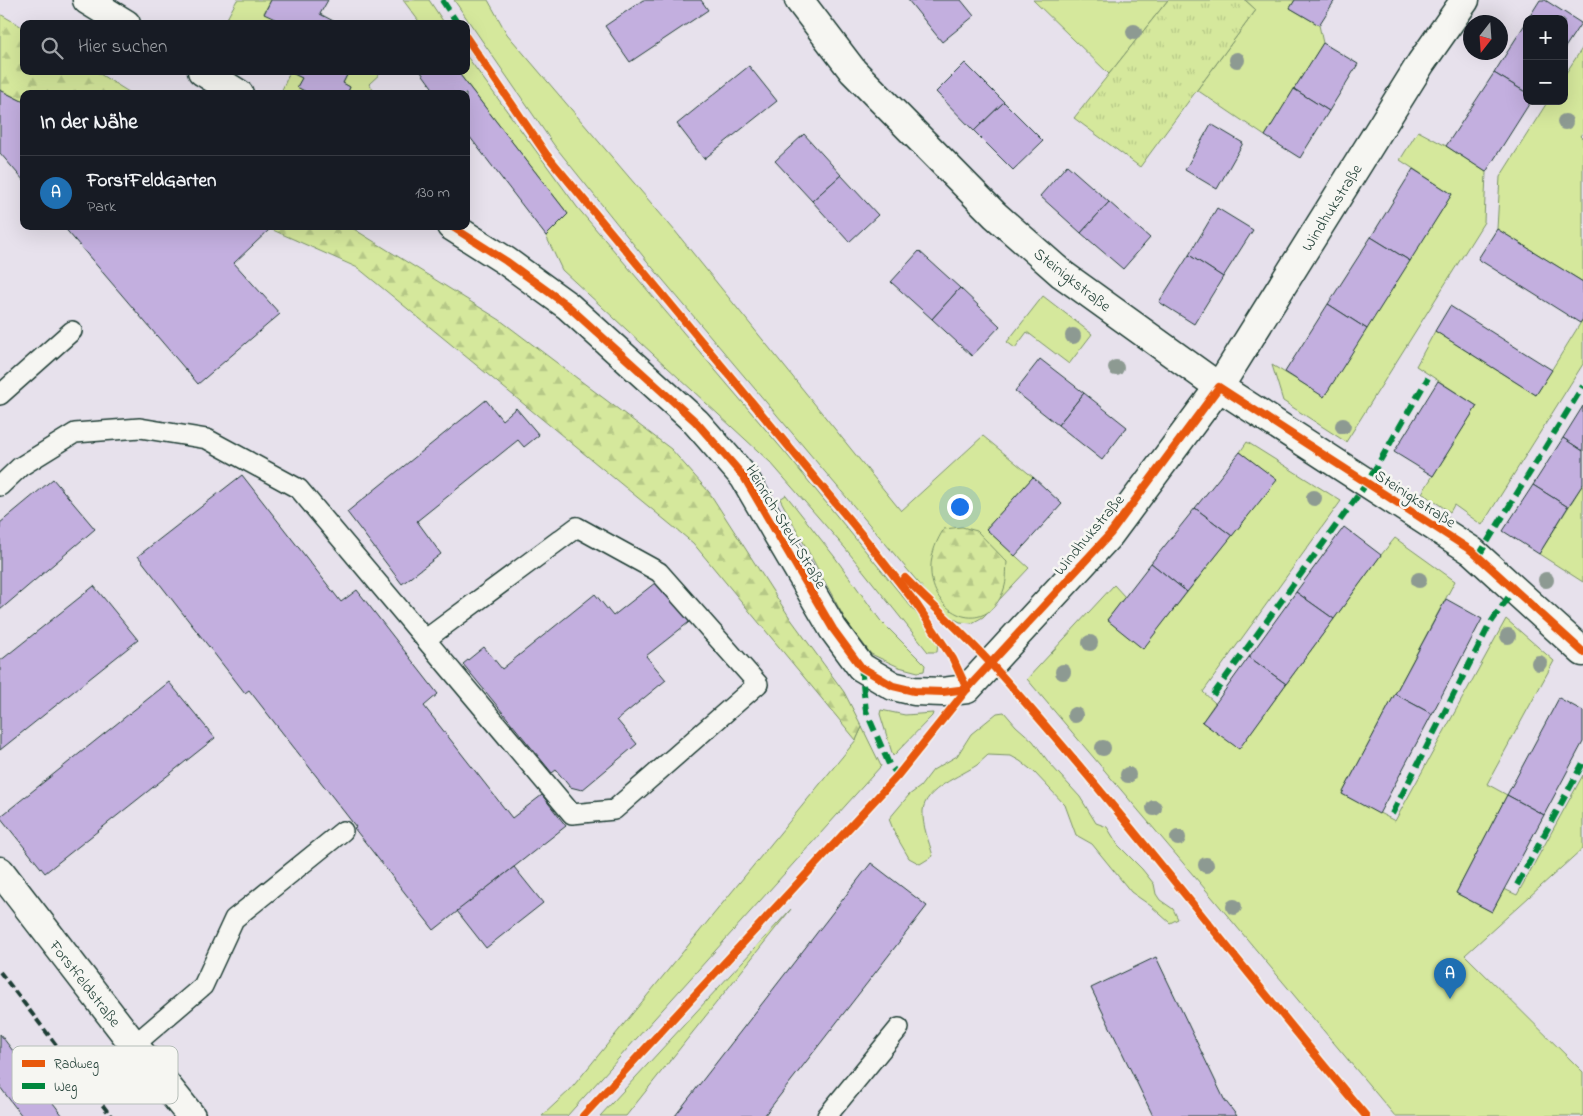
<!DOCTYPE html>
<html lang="de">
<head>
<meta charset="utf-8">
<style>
	body { margin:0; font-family:"Indie Flower",sans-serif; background:#242831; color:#f1f3f6 }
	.controls { position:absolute; right:15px; top:15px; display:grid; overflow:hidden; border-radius:10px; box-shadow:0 5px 20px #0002 }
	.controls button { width:45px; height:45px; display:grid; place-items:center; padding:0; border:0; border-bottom:1px solid #363941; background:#171b24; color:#f1f3f6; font:25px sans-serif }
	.compass { position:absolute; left:1463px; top:15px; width:45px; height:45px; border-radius:50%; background:#171b24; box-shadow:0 5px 20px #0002; rotate:197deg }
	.you { position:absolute; left:959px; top:506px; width:18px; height:18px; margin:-12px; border:4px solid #fff; border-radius:50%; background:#1a73e8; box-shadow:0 0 0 8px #1a73e833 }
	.badge { display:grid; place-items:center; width:32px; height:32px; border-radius:50%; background:#1f6fb2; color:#fff; font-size:16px; font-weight:700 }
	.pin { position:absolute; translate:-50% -41px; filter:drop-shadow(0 1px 2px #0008) }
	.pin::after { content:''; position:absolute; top:26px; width:18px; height:15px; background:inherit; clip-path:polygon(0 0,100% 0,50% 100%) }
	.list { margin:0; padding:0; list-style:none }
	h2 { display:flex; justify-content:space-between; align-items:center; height:65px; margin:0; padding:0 20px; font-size:21px }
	h2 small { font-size:16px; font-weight:400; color:#9ea1a6 }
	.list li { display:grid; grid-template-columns:32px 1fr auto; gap:15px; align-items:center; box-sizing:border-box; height:75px; padding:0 20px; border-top:1px solid #363941 }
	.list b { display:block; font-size:19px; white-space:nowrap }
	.list p { margin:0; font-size:16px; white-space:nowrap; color:#9ea1a6 }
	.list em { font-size:16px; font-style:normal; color:#9ea1a6 }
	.icon { flex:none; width:28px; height:28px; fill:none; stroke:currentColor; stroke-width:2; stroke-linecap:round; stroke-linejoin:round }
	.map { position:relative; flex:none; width:1583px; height:1116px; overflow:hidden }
	.search { position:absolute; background:#171b24; box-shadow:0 5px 20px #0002; left:20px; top:20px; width:450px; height:55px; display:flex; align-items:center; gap:12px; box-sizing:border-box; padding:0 18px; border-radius:10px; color:#9ea1a6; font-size:19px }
	.panel { position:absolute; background:#171b24; box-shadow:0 5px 20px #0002; left:20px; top:90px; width:450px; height:140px; border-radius:10px }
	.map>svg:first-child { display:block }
	.green { fill:#d5e89c; stroke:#7a9268 }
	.forest { fill:url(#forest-firs); stroke:#7a9268 }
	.park { fill:url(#park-tufts); stroke:#7a9268 }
	.building { fill:#c3afdf; stroke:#1f3d34 }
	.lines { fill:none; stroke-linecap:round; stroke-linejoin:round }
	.service-casing { stroke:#1f3d34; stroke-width:22 }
	.minor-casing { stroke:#1f3d34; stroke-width:31 }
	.service { stroke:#f6f6f2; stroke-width:19 }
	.minor { stroke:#f6f6f2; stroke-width:28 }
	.rail { stroke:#1f3d34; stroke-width:4; stroke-dasharray:8 4; stroke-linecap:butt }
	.quiet { stroke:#00873e; stroke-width:6; stroke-dasharray:12 6; stroke-linecap:butt }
	.cycleway-casing { stroke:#f6f6f2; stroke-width:11 }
	.cycleway { stroke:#e8590c; stroke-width:8 }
	.tree { fill:#8d9a92 }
	.labels { text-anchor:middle; stroke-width:5; stroke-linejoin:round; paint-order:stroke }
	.street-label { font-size:16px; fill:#1f3d34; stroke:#f6f6f2 }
	.key { fill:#f6f6f2; stroke:#b6beb9; stroke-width:1 }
	.key-label { font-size:14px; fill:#1f3d34 }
</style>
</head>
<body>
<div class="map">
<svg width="1583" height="1116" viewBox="0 0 1583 1116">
	<defs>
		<pattern id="forest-firs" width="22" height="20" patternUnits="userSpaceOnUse" patternTransform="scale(1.25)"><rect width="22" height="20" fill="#d5e89c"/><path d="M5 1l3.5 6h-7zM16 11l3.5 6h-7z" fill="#b6c887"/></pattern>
		<pattern id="park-tufts" width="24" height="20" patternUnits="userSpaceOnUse" patternTransform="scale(1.25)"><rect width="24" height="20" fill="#d5e89c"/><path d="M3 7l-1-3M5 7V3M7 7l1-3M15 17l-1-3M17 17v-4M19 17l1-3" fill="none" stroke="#b6c887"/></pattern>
	</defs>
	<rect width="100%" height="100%" fill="#e7e1ec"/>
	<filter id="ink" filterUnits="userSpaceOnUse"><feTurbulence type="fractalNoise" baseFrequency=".02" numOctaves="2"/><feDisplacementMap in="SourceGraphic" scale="10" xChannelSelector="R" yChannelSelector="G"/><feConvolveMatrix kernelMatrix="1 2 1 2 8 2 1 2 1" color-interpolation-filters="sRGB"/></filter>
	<g filter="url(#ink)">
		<g class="green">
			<polygon points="237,0 271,0 264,13 279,21 277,24 224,24"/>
			<polygon points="403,0 429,0 445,24 421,24"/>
			<polygon points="454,0 488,0 507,34 675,231 901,511 983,436 1033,477 986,529 1029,568 983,617 972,623 960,622 951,617 928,594 647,261 554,145"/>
			<polygon points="1033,0 1168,0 1109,74"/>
			<polygon points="1245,0 1295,0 1290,8 1319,25 1323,43 1265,136 1197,90 1256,10"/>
			<polygon points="1583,47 1583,132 1580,136 1583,139 1583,282 1497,229 1500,177 1548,101 1564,101 1564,76"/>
			<polygon points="466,55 577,207 788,456 938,640 937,652 928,652 845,548 771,463 562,270 546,236 568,214 457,71 466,71"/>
			<polygon points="349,71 383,71 369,84 376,94 347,94 350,87 343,83"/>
			<polygon points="290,72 302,78 297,87 310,94 284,94 281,92"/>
			<polygon points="1418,131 1446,146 1486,172 1484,222 1346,442 1283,401 1272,365 1324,396 1452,194 1400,160"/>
			<polygon points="1043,296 1092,334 1069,364 1027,332 1015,348 1007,342"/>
			<polygon points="1583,319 1583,364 1482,525 1454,505 1450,512 1422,493 1477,406 1416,366 1435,331 1536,395"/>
			<polygon points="1247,442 1341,501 1203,692 1215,703 1202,722 1239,748 1381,555 1395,538 1455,581 1342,794 1395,821 1506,619 1554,661 1487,784 1507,795 1456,893 1492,912 1504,889 1517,895 1583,775 1583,848 1465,955 1583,1072 1583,1116 1395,1116 1211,896 1027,679 1114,585 1125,597 1107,620 1143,648 1276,480 1240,452"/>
			<polygon points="1583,484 1583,582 1539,554"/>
			<polygon points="786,495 834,556 880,620 925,665 924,671 918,672 899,667 871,654 846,621 780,499"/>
			<polygon points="881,710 905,715 933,713 932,716 893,756 880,714"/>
			<path d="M1004 712 1016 726 1033 741 1050 764 1080 797 1096 823 1107 827 1118 845 1142 869 1154 884 1156 894 1160 900 1173 909 1178 919 1170 923 1151 906 1131 892 1092 844 1076 835 1065 805 1034 772 1020 761 1011 756 988 755C984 758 981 762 977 765 961 776 924 789 923 811 922 826 929 841 933 856L920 864 909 858 895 834 889 819 909 795 920 787 933 770 957 756 971 734 997 713Z"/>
			<polygon points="862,727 881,766 567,1116 542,1116 570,1090 856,740"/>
			<polygon points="791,909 626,1116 600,1116"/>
		</g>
		<g class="forest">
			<polygon points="0,14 24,28 24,71 95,71 132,94 24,94 24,102 0,90"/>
			<polygon points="264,226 349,226 500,320 671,449 709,492 790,618 844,692 862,727 856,740 693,543 358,268"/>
			<path d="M962 527 977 531 1007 562C1006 571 1007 581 1004 589 982 653 899 597 944 529Z"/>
		</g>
		<polygon class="park" points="1168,0 1245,0 1256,10 1140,167 1074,118"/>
		<g class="building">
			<polygon points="271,0 328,0 320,14 339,24 277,24 279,21 264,14"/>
			<polygon points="643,0 701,0 708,10 630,62 605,26"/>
			<polygon points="908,0 961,0 974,16 942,42"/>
			<polygon points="1295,0 1335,0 1319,25 1290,8"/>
			<polygon points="1540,0 1545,0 1581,23 1564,49 1564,19 1528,19"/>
			<polygon points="1527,21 1527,93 1494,73"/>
			<polygon points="1323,43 1358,64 1329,111 1294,89"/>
			<polygon points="965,63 1004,102 974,131 936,92"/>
			<polygon points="749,66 777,101 704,159 677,124"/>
			<polygon points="291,71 349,71 343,83 350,87 347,94 310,94 297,87 302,78 290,72"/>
			<polygon points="422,71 457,71 568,214 546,236 466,132 466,94 437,94 421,72"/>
			<polygon points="1494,73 1527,93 1527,101 1531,101 1486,172 1446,146"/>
			<polygon points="1294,89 1329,111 1300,158 1265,136"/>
			<polygon points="0,90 24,102 24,181 0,153"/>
			<polygon points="1004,102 1043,141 1013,170 974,131"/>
			<polygon points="1211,124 1243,143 1217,189 1185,170"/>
			<polygon points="804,134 841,175 812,201 775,161"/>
			<polygon points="1067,165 1109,202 1081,233 1040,196"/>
			<polygon points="1413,169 1452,194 1410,261 1371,237"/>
			<polygon points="841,175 878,215 849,242 812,201"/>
			<polygon points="1109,202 1150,238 1123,269 1081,233"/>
			<polygon points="1217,208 1253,230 1223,277 1189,255"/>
			<polygon points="63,226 264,226 270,229 234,263 280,314 198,384"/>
			<polygon points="1497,229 1583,282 1583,319 1580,323 1478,259"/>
			<polygon points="1371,237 1410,261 1367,329 1328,304"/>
			<polygon points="919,251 960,288 932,319 891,282"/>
			<polygon points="1189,255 1223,277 1194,324 1159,302"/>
			<polygon points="960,288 1000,326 972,356 932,319"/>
			<polygon points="1328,304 1367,329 1324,397 1285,372"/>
			<polygon points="1450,306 1552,370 1536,395 1435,331"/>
			<polygon points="1040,359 1084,393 1058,425 1015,391"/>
			<polygon points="1438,381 1477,406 1433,476 1394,452"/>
			<polygon points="1084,393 1127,427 1102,460 1058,425"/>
			<polygon points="486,400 502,420 516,408 539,435 524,447 518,440 417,521 441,554 402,584 347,512"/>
			<polygon points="1583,406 1583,451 1563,438"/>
			<polygon points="1563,438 1583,451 1583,484 1568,507 1533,485"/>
			<polygon points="1240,452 1277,480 1232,536 1195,508"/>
			<polygon points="242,475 341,602 357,590 438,694 424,706 512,818 542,795 566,826 434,930 354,828 356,827 249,690 245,693 138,556"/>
			<polygon points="1033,477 1062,504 1015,556 986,529"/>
			<polygon points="53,479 95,529 0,610 0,523"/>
			<polygon points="1533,485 1568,507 1539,554 1503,531"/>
			<polygon points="1195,508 1232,536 1187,592 1151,563"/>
			<polygon points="1344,527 1381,555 1334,619 1296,592"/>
			<polygon points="1151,563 1187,592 1143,649 1107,620"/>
			<polygon points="660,579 693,619 646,656 666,680 617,720 637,744 582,790 570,787 556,770 552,773 463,664 484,647 502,669 595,594 613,616"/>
			<polygon points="94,586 138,640 0,750 0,661"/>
			<polygon points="1296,592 1334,619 1286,684 1249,657"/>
			<polygon points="1446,599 1482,619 1432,714 1395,694"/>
			<polygon points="1249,657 1286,684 1239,749 1202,722"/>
			<polygon points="169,682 215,738 45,873 0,817"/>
			<polygon points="1395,694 1432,714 1379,814 1342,794"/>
			<polygon points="1559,698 1583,711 1583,742 1544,815 1507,795"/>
			<polygon points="1507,795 1544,815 1492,912 1456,893"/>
			<polygon points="871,863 927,906 764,1116 675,1116"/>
			<polygon points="514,867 543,903 486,948 457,911"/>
			<polygon points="1156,957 1224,1099 1237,1116 1153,1116 1091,988"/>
			<polygon points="0,1034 63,1116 22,1116 0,1087"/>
		</g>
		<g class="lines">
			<defs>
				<g id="service">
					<polyline points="0,395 72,331"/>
					<polyline points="0,486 20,467 75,433 140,428 207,439 299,489 572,814 614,810 758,684 659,572 577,527 426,639"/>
					<polyline points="134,1045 203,986 234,919 343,831"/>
					<polyline points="827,1116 899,1028"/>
				</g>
				<g id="minor">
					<polyline points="87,0 126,24"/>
					<polyline points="799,0 853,71 995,215 1062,274 1219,387 1472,551 1583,652"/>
					<polyline points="202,71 239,94"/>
					<polyline points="451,226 506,261 568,306 696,422 744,477 833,629 861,667 893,686 914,691 943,692 967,689 1110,534 1219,387 1421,63 1465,0"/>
					<polyline points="0,871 134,1045 191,1116"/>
				</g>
			</defs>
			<use href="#service" class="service-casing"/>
			<use href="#minor" class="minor-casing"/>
			<use href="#service" class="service"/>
			<use href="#minor" class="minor"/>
			<polyline class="rail" points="0,972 111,1116"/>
			<g class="quiet">
				<polyline points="442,0 458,24"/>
				<polyline points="1478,557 1583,386"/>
				<polyline points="861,667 866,711 889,764 898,775"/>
				<polyline points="1213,695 1367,483 1428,378"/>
				<polyline points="1392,814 1490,624 1514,589"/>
				<polyline points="1517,885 1583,763"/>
			</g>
			<defs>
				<g id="cycleway">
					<polyline points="466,37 546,154 862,535 917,605 953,659 967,689"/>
					<polyline points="451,226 506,261 568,306 696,422 744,477 833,629 861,667 893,686 914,691 943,692 967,689"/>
					<path d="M905 578C934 607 965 635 993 666 1123 811 1240 967 1366 1116"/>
					<polyline points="583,1116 898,775 967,689 1110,534 1219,387 1472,551 1583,652"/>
				</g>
			</defs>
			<use href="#cycleway" class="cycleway-casing"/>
			<use href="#cycleway" class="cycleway"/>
		</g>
		<g class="tree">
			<circle cx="1134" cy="32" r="8"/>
			<circle cx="1237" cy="60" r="8"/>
			<circle cx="1565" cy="122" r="8"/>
			<circle cx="1073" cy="336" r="8"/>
			<circle cx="1116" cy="368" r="8"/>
			<circle cx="1343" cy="426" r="8"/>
			<circle cx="1314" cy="498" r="8"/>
			<circle cx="1419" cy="580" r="8"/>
			<circle cx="1546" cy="580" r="8"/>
			<circle cx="1508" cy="636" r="8"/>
			<circle cx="1090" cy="643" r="8"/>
			<circle cx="1539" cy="663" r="8"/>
			<circle cx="1063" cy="672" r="8"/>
			<circle cx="1075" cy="715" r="8"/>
			<circle cx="1103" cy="748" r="8"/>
			<circle cx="1128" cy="775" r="8"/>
			<circle cx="1154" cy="808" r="8"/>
			<circle cx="1178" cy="838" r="8"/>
			<circle cx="1206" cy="865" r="8"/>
			<circle cx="1234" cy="907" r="8"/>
		</g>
	</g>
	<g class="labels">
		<g class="street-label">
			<text transform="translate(1331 207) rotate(-58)" y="6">Windhukstraße</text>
			<text transform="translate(1073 279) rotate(38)" y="6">Steinigkstraße</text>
			<text transform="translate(1416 498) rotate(33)" y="6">Steinigkstraße</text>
			<text transform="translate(787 526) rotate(59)" y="6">Heinrich-Steul-Straße</text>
			<text transform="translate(1088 534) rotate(-50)" y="6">Windhukstraße</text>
			<text transform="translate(86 983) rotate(52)" y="6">Forstfeldstraße</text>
		</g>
	</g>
	<rect x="12" y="1046" width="166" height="58" rx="8" class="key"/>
	<rect x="22" y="1060" width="23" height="7" fill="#e8590c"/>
	<rect x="22" y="1083" width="23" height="6" fill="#00873e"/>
	<g class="key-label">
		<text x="54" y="1068">Radweg</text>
		<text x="54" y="1091">Weg</text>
	</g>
</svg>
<div class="controls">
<button>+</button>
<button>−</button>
</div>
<svg class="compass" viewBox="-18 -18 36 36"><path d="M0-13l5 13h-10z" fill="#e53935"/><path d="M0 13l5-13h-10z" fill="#9ea1a6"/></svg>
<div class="you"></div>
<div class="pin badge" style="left:1450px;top:999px">A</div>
<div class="search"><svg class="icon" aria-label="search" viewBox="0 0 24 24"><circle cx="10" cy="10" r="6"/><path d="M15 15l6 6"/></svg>Hier suchen</div>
<section class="panel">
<h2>In der Nähe<small></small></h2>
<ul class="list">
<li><span class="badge">A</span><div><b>ForstFeldGarten</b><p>Park</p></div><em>130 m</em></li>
</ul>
</section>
</div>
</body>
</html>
